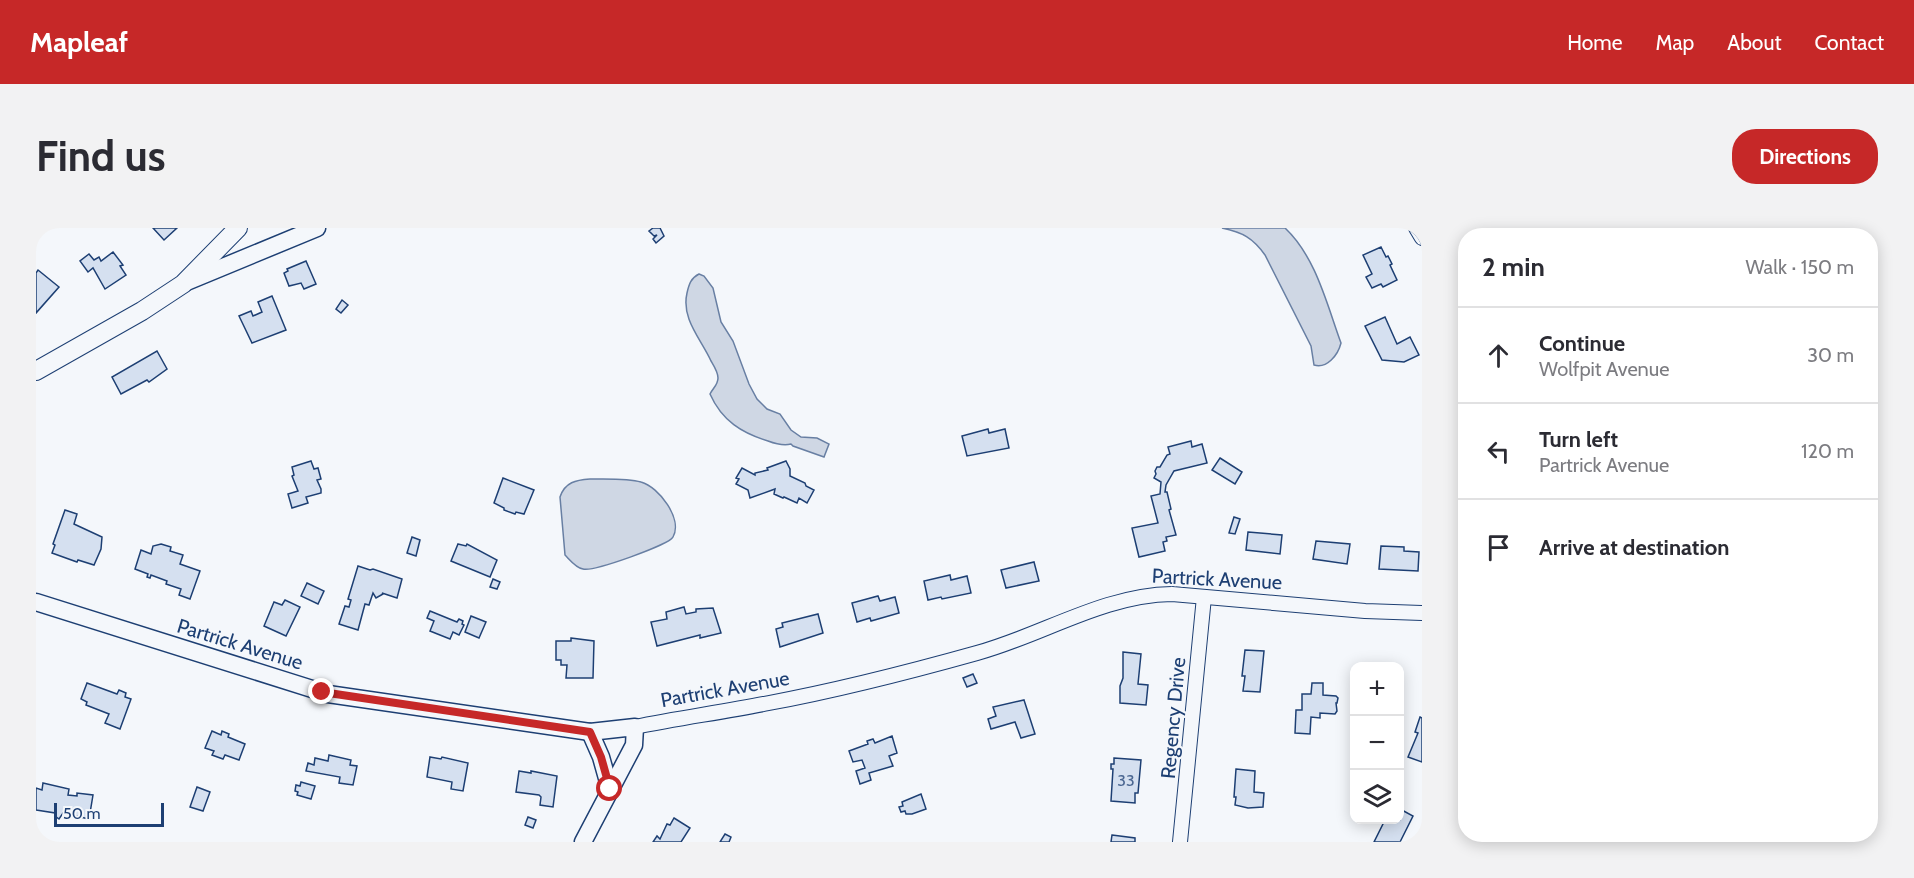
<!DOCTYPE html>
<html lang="en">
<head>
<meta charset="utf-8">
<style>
	body { margin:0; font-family:Cabin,sans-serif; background:#f2f2f3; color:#2b2b33 }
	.controls { position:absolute; right:18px; bottom:18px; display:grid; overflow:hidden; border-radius:12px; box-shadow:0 3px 15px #0003 }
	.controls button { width:54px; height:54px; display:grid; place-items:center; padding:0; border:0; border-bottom:2px solid #e1e1e2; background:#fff; color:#2b2b33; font:30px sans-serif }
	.scale { position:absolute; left:18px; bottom:15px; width:110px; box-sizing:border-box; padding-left:6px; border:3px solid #1d3f73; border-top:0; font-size:16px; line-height:21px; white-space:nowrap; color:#1d3f73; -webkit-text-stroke:4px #f4f7fb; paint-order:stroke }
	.stop { position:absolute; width:18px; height:18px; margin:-14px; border:4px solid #c62828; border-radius:50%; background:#fff }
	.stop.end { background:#c62828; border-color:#fff; box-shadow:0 2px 6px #0008 }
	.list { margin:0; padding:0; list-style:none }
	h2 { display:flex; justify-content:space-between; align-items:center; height:78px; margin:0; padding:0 24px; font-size:26px }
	h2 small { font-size:20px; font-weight:400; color:#7c7c81 }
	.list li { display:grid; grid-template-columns:39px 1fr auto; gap:18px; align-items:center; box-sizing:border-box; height:96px; padding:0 24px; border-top:2px solid #e1e1e2 }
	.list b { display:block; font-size:22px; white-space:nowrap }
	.list p { margin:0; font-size:20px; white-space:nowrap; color:#7c7c81 }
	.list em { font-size:20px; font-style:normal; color:#7c7c81 }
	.icon { flex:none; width:33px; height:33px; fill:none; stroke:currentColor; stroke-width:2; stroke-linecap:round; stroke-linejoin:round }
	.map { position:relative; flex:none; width:1386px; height:614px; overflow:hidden; border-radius:24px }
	header { display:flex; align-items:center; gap:36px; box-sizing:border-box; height:84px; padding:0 30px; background:#c62828; color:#fff }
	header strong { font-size:28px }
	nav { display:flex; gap:33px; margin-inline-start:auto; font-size:21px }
	.intro { display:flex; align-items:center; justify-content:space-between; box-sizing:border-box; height:144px; padding:0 36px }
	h1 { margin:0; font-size:42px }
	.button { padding:15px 27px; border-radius:24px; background:#c62828; color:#fff; font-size:21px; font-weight:700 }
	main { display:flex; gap:36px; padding:0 36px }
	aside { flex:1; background:#fff; border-radius:24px; box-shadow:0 3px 15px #0003 }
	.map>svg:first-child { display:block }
	.water { fill:#cfd7e4; stroke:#687fa3; stroke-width:1.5 }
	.building { fill:#d5e0f0; stroke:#1d3f73; stroke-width:1.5 }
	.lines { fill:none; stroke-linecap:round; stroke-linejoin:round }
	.minor-casing { stroke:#1d3f73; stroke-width:16 }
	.tertiary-casing { stroke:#1d3f73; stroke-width:19 }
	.secondary-casing { stroke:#1d3f73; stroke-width:20 }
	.minor { stroke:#f4f7fb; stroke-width:14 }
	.tertiary { stroke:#f4f7fb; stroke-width:16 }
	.secondary { stroke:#f4f7fb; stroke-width:18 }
	.route { stroke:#c62828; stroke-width:8 }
	.labels { text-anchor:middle; stroke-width:4.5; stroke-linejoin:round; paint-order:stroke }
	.number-label { font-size:16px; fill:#4b6792 }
	.street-label { font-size:20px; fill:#1d3f73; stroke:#f4f7fb }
</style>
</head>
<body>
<header>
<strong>Mapleaf</strong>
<nav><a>Home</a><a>Map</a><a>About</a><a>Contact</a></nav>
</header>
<div class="intro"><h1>Find us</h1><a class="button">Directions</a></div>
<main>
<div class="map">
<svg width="1386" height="614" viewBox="0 0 1386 614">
	<rect width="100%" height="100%" fill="#f4f7fb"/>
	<g class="water">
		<path d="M1186 0H1249C1280 29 1291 77 1305 115 1302 127 1291 141 1278 137L1275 118 1229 27C1217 10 1206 4 1186 0Z"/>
		<path d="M663 46 668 48 677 60 685 94 697 113 713 156 721 171 731 181 744 186 755 202 765 209 781 210 793 216 788 229 757 218 755 216C747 218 740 216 732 213 706 205 686 193 674 166 677 160 682 157 682 150 682 144 678 138 675 133 665 111 645 91 651 65 653 56 655 50 663 46Z"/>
		<path d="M554 251C569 251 592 250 605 254 623 259 647 291 637 309 633 317 557 344 547 341 540 340 534 332 529 327L524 269C529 254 540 252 554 251Z"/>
	</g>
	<g class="building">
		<polygon points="117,0 141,0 128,12"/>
		<polygon points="617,0 624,0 628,8 620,15 617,11 621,7 618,8 613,3"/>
		<polygon points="1345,19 1350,29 1352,28 1356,36 1354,37 1361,52 1347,59 1345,56 1336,60 1330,49 1336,46 1327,27"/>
		<polygon points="77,24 87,37 84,38 90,47 69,61 57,40 52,44 44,33 53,26 58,32 63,29 65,33"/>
		<polygon points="270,33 280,56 268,61 265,55 253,58 248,45 252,43 251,41"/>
		<polygon points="2,42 23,59 0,85 0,45"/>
		<polygon points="236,68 250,102 216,115 203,88 215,83 217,88 226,84 222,74"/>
		<polygon points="306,72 312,77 305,85 300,81"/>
		<polygon points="1349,89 1361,116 1374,109 1383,127 1368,134 1346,132 1329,98"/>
		<polygon points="121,123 131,141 113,154 111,152 85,166 76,149"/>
		<polygon points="952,201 953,205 969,201 973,220 931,228 926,208"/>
		<polygon points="1155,213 1156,219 1166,216 1171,235 1138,243 1130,257 1129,264 1131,264 1135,281 1133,282 1140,307 1130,309 1131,313 1127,314 1129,323 1103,329 1096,300 1122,295 1115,268 1124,266 1125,254 1118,250 1120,246 1119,243 1121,239 1124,239 1131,227 1134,226 1132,219"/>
		<polygon points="1184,230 1206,244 1199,256 1176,242"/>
		<polygon points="275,233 278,241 282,240 285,251 281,252 285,261 285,265 270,269 272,275 256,280 252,266 262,263 256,248 258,247 256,239"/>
		<polygon points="750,233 754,241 754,248 769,255 770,258 778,262 771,275 763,270 761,275 748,269 747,270 738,266 739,261 714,270 712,262 700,256 703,251 700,250 706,240 719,247 719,245 732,242 731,240"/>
		<polygon points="467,250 498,262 488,286 480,284 479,286 468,282 468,280 458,275"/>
		<polygon points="29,282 41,286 38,296 66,309 65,321 58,337 42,332 41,334 16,325 19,317 17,316"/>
		<polygon points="1198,289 1204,291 1199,306 1193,305"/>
		<polygon points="1212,304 1246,307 1244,326 1210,322"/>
		<polygon points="376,309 384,312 380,328 371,325"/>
		<polygon points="1280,313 1314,316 1311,336 1277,331"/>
		<polygon points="125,316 135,319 134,323 147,327 144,336 164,343 154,371 143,367 145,361 130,356 131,353 115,347 114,350 111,349 112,346 99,341 105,322 115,326 117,318"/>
		<polygon points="422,316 430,318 431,316 461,332 454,349 415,333"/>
		<polygon points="1345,318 1368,319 1368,323 1383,324 1382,343 1343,341"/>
		<polygon points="998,334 1003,353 970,360 965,342"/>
		<polygon points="322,338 334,342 337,341 366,351 361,370 346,365 347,366 340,370 337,365 333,377 329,376 322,402 303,396 309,378 313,379 315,372 312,371"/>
		<polygon points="914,347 915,352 931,348 935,365 906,371 905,369 892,372 888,353"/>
		<polygon points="457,351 464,354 461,361 454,359"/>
		<polygon points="271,355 288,363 282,376 265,368"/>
		<polygon points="842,368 844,373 859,369 863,385 835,393 834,390 821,394 816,375"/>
		<polygon points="249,372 264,379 250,408 228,398 238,374 246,377"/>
		<polygon points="648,379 650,386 660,384 660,381 677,380 685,405 664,410 664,407 621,418 615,394 631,391 630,384"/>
		<polygon points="394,383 421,394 423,391 427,393 426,396 428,397 423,407 417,404 414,411 394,403 398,393 391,390"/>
		<polygon points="782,386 787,405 744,419 740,401 747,399 746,395"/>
		<polygon points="435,388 450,394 443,410 429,404"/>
		<polygon points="535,410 558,413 557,450 530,450 531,437 525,437 525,432 520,432 520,413 535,413"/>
		<polygon points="1209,422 1228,423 1224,464 1207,463 1209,448 1206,448"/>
		<polygon points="1087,424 1105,426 1102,456 1112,457 1110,477 1084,475 1084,458 1087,450"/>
		<polygon points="937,446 941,455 931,459 927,450"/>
		<polygon points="51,455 81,466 83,462 90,465 89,469 95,471 84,501 69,495 73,486 50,477 51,474 45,471"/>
		<polygon points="1276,455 1287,455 1287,467 1300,468 1302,470 1301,475 1300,475 1301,483 1299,486 1284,485 1284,490 1275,489 1274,506 1259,505 1260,482 1266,482 1266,466 1275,466"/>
		<polygon points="988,472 999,506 985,510 979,494 955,501 952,491 960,488 957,479"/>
		<polygon points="1384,489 1386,490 1386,534 1372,529 1382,505 1379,504"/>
		<polygon points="176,503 185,507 186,503 193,506 192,509 209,516 203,532 189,527 187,531 176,527 178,523 169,520"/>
		<polygon points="856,508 861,525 853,528 857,538 833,545 835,552 824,556 820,543 829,540 826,532 817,534 813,523 832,516 831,513 837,511 839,515"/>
		<polygon points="293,527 315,532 314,537 321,538 317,557 303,555 304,549 270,543 272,535 278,537 279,530 292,533"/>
		<polygon points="394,529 405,531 406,529 432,535 427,563 415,561 416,554 391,549"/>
		<polygon points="1078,530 1105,532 1102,565 1099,565 1099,575 1075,573 1077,541 1075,541 1075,536 1078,536"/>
		<polygon points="1200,541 1219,543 1218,564 1228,565 1227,579 1212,580 1199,577 1200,569 1198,569"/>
		<polygon points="483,543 495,545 495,543 521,548 517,579 504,577 505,569 503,567 480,564"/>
		<polygon points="265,554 279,558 275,571 261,567 262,564 259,563 260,557 264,558"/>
		<polygon points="7,555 33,561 32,567 41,568 41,565 57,567 53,591 27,585 23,591 19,588 19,585 0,582 0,560 6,562"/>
		<polygon points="161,559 174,564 167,583 154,579"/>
		<polygon points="885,566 890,581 876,586 870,586 869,583 865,584 863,579 867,578 866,574"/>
		<polygon points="1364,581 1377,588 1364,614 1338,614 1349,592 1355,594 1356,592 1364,592"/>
		<polygon points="492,589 500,592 497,600 489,597"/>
		<polygon points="638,590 654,600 645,614 617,614 621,608 624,611 631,596 634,597"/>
		<polygon points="689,606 695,609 693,614 684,614"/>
		<polygon points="1076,607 1099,610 1099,614 1075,614"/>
	</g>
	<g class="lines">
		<defs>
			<g id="minor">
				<polyline points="1380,0 1386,10"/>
				<path d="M599 499C643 490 688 484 733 475 803 462 873 444 941 425 1007 407 1067 367 1136 366L1329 383 1386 385"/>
				<polyline points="1144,614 1168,369"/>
			</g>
			<g id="tertiary">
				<polyline points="148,55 281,0"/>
				<polyline points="0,374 292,466 554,504 599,499 598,517 547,614"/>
				<polyline points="554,504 565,529 574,561"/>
			</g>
			<polyline id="secondary" points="0,143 106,83 147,56 202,0"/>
		</defs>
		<use href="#minor" class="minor-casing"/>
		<use href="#tertiary" class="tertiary-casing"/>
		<use href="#secondary" class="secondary-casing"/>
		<use href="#minor" class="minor"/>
		<use href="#tertiary" class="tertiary"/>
		<use href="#secondary" class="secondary"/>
	</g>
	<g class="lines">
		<polyline class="route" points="286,464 554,504 565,529 574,561"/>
	</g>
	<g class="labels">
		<g class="number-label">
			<text x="1090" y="558">33</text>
		</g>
		<g class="street-label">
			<text transform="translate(1181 351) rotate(3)" y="7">Partrick Avenue</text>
			<text transform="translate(204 416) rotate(17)" y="7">Partrick Avenue</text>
			<text transform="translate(689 461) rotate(-10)" y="7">Partrick Avenue</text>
			<text transform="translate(1137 490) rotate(-85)" y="7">Regency Drive</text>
		</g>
	</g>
</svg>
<div class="controls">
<button>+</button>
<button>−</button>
<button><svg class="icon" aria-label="layers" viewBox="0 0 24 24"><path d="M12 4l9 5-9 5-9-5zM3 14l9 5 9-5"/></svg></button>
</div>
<div class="scale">50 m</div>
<div class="stop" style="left:574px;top:561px"></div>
<div class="stop end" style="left:286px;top:464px"></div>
</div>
<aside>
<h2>2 min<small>Walk · 150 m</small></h2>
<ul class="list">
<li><svg class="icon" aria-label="ahead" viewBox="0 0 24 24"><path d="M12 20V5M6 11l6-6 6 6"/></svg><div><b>Continue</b><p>Wolfpit Avenue</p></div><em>30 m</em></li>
<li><svg class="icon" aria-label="left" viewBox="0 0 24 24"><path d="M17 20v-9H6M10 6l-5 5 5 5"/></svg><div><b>Turn left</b><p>Partrick Avenue</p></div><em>120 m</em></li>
<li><svg class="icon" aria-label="arrive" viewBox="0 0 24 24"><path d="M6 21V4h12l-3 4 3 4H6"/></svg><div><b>Arrive at destination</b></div></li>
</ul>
</aside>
</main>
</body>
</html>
